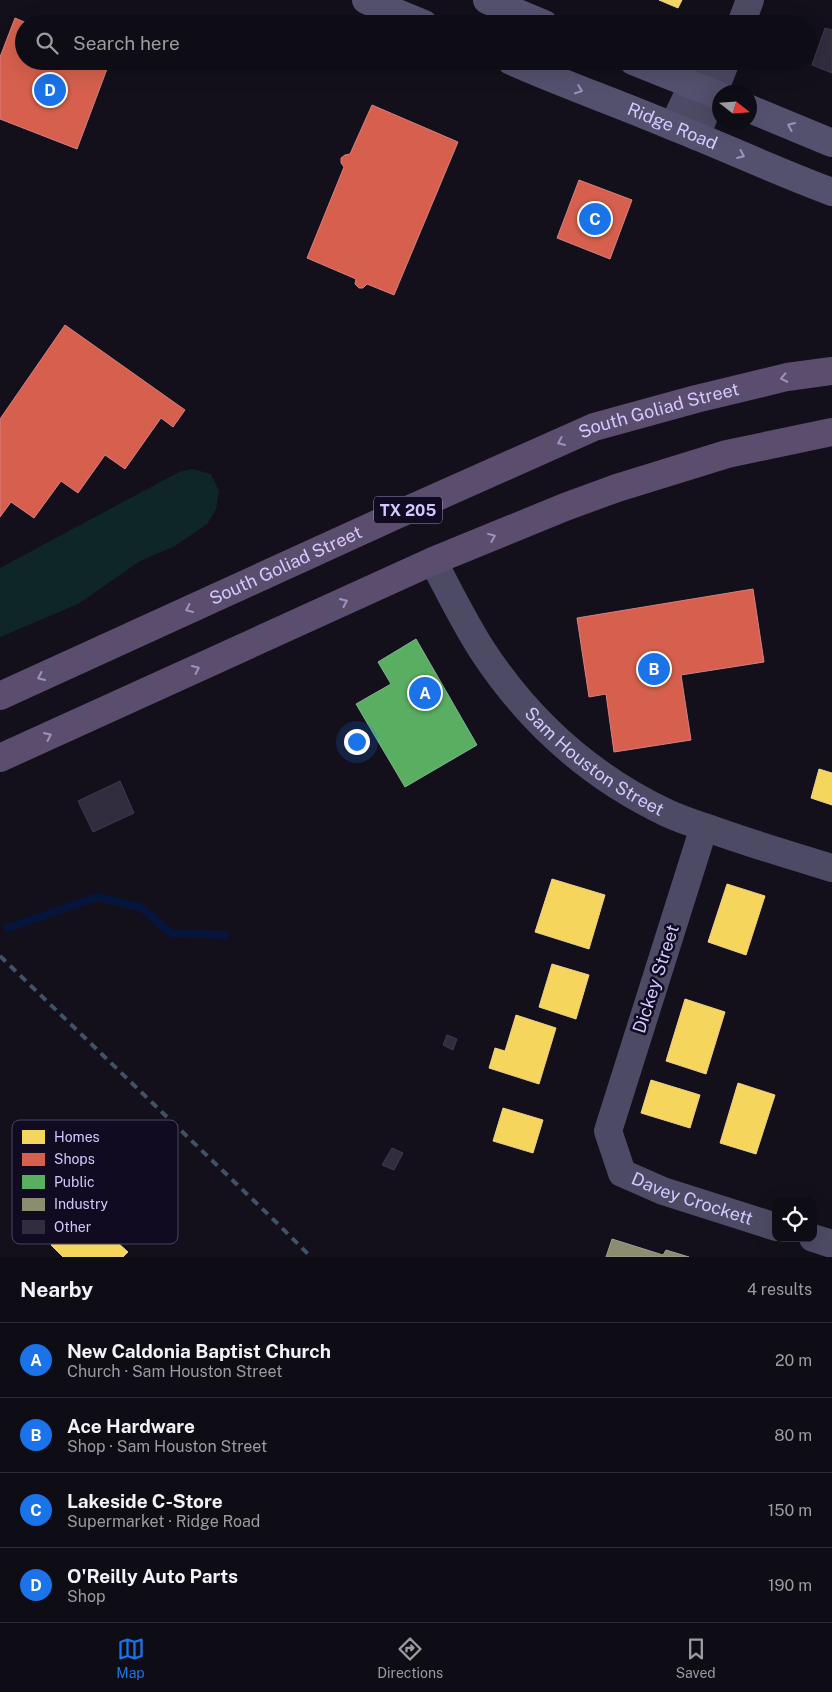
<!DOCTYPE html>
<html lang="en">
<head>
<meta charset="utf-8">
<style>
	body { margin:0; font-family:"Public Sans",sans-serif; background:#17151d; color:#f1f3f6 }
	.controls { position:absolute; right:15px; bottom:15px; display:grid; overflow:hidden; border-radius:10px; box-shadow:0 5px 20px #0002 }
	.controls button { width:45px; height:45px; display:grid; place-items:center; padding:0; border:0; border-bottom:1px solid #2e2c34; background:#0e0c14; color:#f1f3f6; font:25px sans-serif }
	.compass { position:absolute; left:712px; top:85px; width:45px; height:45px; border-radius:50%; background:#0e0c14; box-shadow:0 5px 20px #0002; rotate:107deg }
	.you { position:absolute; left:356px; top:741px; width:18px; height:18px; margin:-12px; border:4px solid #fff; border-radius:50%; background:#1a73e8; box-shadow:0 0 0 8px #1a73e833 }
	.badge { display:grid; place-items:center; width:32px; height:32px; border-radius:50%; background:#1a73e8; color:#fff; font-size:16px; font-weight:700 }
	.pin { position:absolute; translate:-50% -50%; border:2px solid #fff; box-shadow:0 1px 5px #0006 }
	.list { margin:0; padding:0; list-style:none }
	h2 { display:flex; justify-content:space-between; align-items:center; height:65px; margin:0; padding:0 20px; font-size:21px }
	h2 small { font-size:16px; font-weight:400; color:#9b9ba0 }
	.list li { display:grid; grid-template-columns:32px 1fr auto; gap:15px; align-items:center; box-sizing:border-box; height:75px; padding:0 20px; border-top:1px solid #2e2c34 }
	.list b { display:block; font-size:19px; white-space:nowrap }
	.list p { margin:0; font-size:16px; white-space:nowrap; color:#9b9ba0 }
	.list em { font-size:16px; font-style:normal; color:#9b9ba0 }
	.icon { flex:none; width:28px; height:28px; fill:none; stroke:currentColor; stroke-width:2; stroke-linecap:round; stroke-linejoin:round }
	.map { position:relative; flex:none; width:832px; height:1257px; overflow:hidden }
	.search { position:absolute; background:#0e0c14; box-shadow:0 5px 20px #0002; left:15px; right:15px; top:15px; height:55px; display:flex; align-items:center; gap:12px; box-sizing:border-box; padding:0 18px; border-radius:28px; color:#9b9ba0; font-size:19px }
	.sheet { height:365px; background:#0e0c14 }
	nav { display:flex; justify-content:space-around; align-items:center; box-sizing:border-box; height:70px; border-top:1px solid #2e2c34; background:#0e0c14; font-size:14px; color:#9b9ba0 }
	nav a { display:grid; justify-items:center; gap:2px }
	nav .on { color:#1a73e8 }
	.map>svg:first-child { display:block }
	.green { fill:#0e2628 }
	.homes { fill:#f6d55c; stroke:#ecd18d }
	.shops { fill:#d6604d; stroke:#d58082 }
	.public { fill:#5aae61; stroke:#7eb690 }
	.industry { fill:#8c8c6e; stroke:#a19e9a }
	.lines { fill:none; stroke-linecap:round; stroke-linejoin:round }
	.stream { stroke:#06153b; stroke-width:8 }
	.building { fill:#312c3e; stroke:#3e3950 }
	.minor { stroke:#4d4a65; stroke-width:28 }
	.tertiary { stroke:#4d4a65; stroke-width:28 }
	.secondary { stroke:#54516f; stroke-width:28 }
	.primary { stroke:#5b4d6e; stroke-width:28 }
	.rail { stroke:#405266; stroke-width:4; stroke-dasharray:8 6; stroke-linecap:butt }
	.oneway { stroke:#9a93be }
	.oneway2 { stroke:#9d91be }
	.labels { text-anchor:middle; stroke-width:5; stroke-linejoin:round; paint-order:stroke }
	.shield { fill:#100b20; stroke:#9890bc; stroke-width:1 }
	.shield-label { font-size:16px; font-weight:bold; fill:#d3c9ff }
	.street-label { font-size:18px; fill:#d3c9ff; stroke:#100b20 }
	.key { fill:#100b20; stroke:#4a4463; stroke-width:1 }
	.key-label { font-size:14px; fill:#d3c9ff }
</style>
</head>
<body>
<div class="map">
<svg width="832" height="1257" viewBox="0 0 832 1257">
	<rect width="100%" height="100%" fill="#13101b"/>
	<polygon class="green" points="192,469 211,474 219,491 216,509 207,524 175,546 140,561 78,604 0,637 0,568 179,472"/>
	<g class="homes">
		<polygon points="659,0 682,0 678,8"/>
		<polygon points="819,769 832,773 832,805 811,798"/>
		<polygon points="552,879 605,895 589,949 535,932"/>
		<polygon points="727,884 765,896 746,955 708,942"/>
		<polygon points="552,964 589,975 576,1019 539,1007"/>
		<polygon points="685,999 725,1012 706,1074 666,1061"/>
		<polygon points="516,1015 556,1028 539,1084 489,1068 495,1048 505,1051"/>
		<polygon points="651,1080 700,1095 690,1128 641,1113"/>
		<polygon points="738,1083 775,1095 756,1154 720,1143"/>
		<polygon points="503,1108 543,1120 533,1153 493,1141"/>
		<polygon points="90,1203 123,1235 117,1242 128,1252 123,1257 63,1257 51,1245"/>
	</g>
	<g class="shops">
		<polygon points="15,18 29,24 24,24 24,61 110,61 77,149 0,119 0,57"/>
		<polygon points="372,105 458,142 394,295 367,284 363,288 359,288 355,284 356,279 307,258 344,167 341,163 341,158 345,155 350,154"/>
		<polygon points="579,180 632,200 610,259 557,238"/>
		<polygon points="65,325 185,410 173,427 161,418 125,469 105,455 78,493 61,481 34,518 11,502 0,517 0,419"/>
		<polygon points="753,589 764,662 681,675 691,740 614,752 606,694 589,697 577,618"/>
	</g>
	<polygon class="public" points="416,639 477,745 405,787 356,704 391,684 378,662"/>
	<polygon class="industry" points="612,1239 663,1255 666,1250 689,1257 606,1257"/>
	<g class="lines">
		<polyline class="stream" points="8,928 97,897 140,907 171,933 225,935"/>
	</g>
	<g class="building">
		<polygon points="825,28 832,30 832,73 812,65"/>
		<polygon points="120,781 134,813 93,832 78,801"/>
		<polygon points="447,1035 457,1039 453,1050 443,1045"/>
		<polygon points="392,1148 403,1153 394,1170 382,1165"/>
	</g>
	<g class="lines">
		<g class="minor">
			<path id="s1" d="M433 561C449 591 464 622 482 650 529 722 589 776 667 813 682 820 698 825 713 830 752 844 792 856 832 868"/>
			<path id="s2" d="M704 827 608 1131 622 1173 663 1191 776 1227"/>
			<polyline points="813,1238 832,1244"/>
		</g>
		<g class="tertiary">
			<polyline points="741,24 750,0"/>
			<polyline points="673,126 704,61"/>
			<polyline points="696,136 726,61"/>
		</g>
		<g class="secondary">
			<polyline points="366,0 424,24"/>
			<polyline points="487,0 544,24"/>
			<path id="s3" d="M511 61C565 85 620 104 674 127 727 148 778 172 832 192"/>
			<polyline points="633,61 720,96"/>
			<polyline points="750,109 832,143"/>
		</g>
		<g class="primary">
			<path id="s4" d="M0 696 392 517 594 427 696 399 787 377 832 371"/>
			<polyline points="0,758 433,561 565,507 617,488 727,454 832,432"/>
		</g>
		<polyline class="rail" points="0,956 277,1223 311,1257"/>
	</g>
	<defs><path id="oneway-chevron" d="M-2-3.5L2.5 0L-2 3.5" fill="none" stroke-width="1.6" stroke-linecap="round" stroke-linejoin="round" transform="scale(1.25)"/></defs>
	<g class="oneway">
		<use href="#oneway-chevron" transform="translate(579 90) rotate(21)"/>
		<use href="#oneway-chevron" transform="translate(791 126) rotate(-157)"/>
		<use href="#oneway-chevron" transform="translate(741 155) rotate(24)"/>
	</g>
	<g class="oneway2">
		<use href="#oneway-chevron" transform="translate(784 378) rotate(168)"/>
		<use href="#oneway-chevron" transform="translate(561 442) rotate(157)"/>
		<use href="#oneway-chevron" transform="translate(492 537) rotate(-22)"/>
		<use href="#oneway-chevron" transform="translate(344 602) rotate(-24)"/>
		<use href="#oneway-chevron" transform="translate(189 609) rotate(155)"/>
		<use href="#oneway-chevron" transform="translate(196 669) rotate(-24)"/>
		<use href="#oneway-chevron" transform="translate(41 677) rotate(155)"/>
		<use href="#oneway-chevron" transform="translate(48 736) rotate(-24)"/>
	</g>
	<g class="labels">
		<rect class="shield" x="374" y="496.5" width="68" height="27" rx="4"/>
		<g class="shield-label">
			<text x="408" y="516">TX 205</text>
		</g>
		<g class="street-label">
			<text dy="6" stroke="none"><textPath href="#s3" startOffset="174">Ridge Road</textPath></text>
			<text dy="6" stroke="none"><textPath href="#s4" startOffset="719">South Goliad Street</textPath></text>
			<text dy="6" stroke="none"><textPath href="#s4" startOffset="314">South Goliad Street</textPath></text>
			<text dy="6" stroke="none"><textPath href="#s1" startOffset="262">Sam Houston Street</textPath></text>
			<text transform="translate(656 979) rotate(-72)" y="6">Dickey Street</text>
			<text dy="6" stroke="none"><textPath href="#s2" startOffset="438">Davey Crockett</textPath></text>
		</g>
	</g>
	<rect x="12" y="1120" width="166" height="124" rx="8" class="key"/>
	<rect x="22" y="1130" width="23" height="14" fill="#f6d55c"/>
	<rect x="22" y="1153" width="23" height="13" fill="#d6604d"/>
	<rect x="22" y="1175" width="23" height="14" fill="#5aae61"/>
	<rect x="22" y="1198" width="23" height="13" fill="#8c8c6e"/>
	<rect x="22" y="1220" width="23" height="14" fill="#312c3e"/>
	<g class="key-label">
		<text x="54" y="1142">Homes</text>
		<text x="54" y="1164">Shops</text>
		<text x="54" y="1187">Public</text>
		<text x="54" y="1209">Industry</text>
		<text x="54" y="1232">Other</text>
	</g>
</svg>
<div class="controls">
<button><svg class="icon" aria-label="locate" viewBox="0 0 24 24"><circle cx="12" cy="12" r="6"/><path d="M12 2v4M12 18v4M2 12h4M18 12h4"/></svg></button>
</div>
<svg class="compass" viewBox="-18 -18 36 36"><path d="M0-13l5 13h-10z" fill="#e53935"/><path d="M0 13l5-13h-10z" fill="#9b9ba0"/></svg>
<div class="you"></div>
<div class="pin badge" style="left:425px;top:693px">A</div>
<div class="pin badge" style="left:654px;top:669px">B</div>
<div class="pin badge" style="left:595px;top:219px">C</div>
<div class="pin badge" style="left:50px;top:90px">D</div>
<div class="search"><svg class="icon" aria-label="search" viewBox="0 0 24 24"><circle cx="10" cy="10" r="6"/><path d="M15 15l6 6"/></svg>Search here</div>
</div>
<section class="sheet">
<h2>Nearby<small>4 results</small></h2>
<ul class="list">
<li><span class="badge">A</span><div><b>New Caldonia Baptist Church</b><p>Church · Sam Houston Street</p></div><em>20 m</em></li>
<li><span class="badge">B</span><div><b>Ace Hardware</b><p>Shop · Sam Houston Street</p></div><em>80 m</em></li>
<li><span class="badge">C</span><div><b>Lakeside C-Store</b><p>Supermarket · Ridge Road</p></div><em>150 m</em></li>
<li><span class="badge">D</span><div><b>O'Reilly Auto Parts</b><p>Shop</p></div><em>190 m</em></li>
</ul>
</section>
<nav>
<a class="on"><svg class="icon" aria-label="map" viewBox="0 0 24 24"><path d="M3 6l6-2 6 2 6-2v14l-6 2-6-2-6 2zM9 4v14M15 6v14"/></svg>Map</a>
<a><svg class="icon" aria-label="directions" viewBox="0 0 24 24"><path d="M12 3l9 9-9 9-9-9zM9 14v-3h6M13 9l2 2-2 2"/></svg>Directions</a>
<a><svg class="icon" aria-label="saved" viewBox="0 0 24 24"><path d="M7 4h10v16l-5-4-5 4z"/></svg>Saved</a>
</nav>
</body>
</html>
